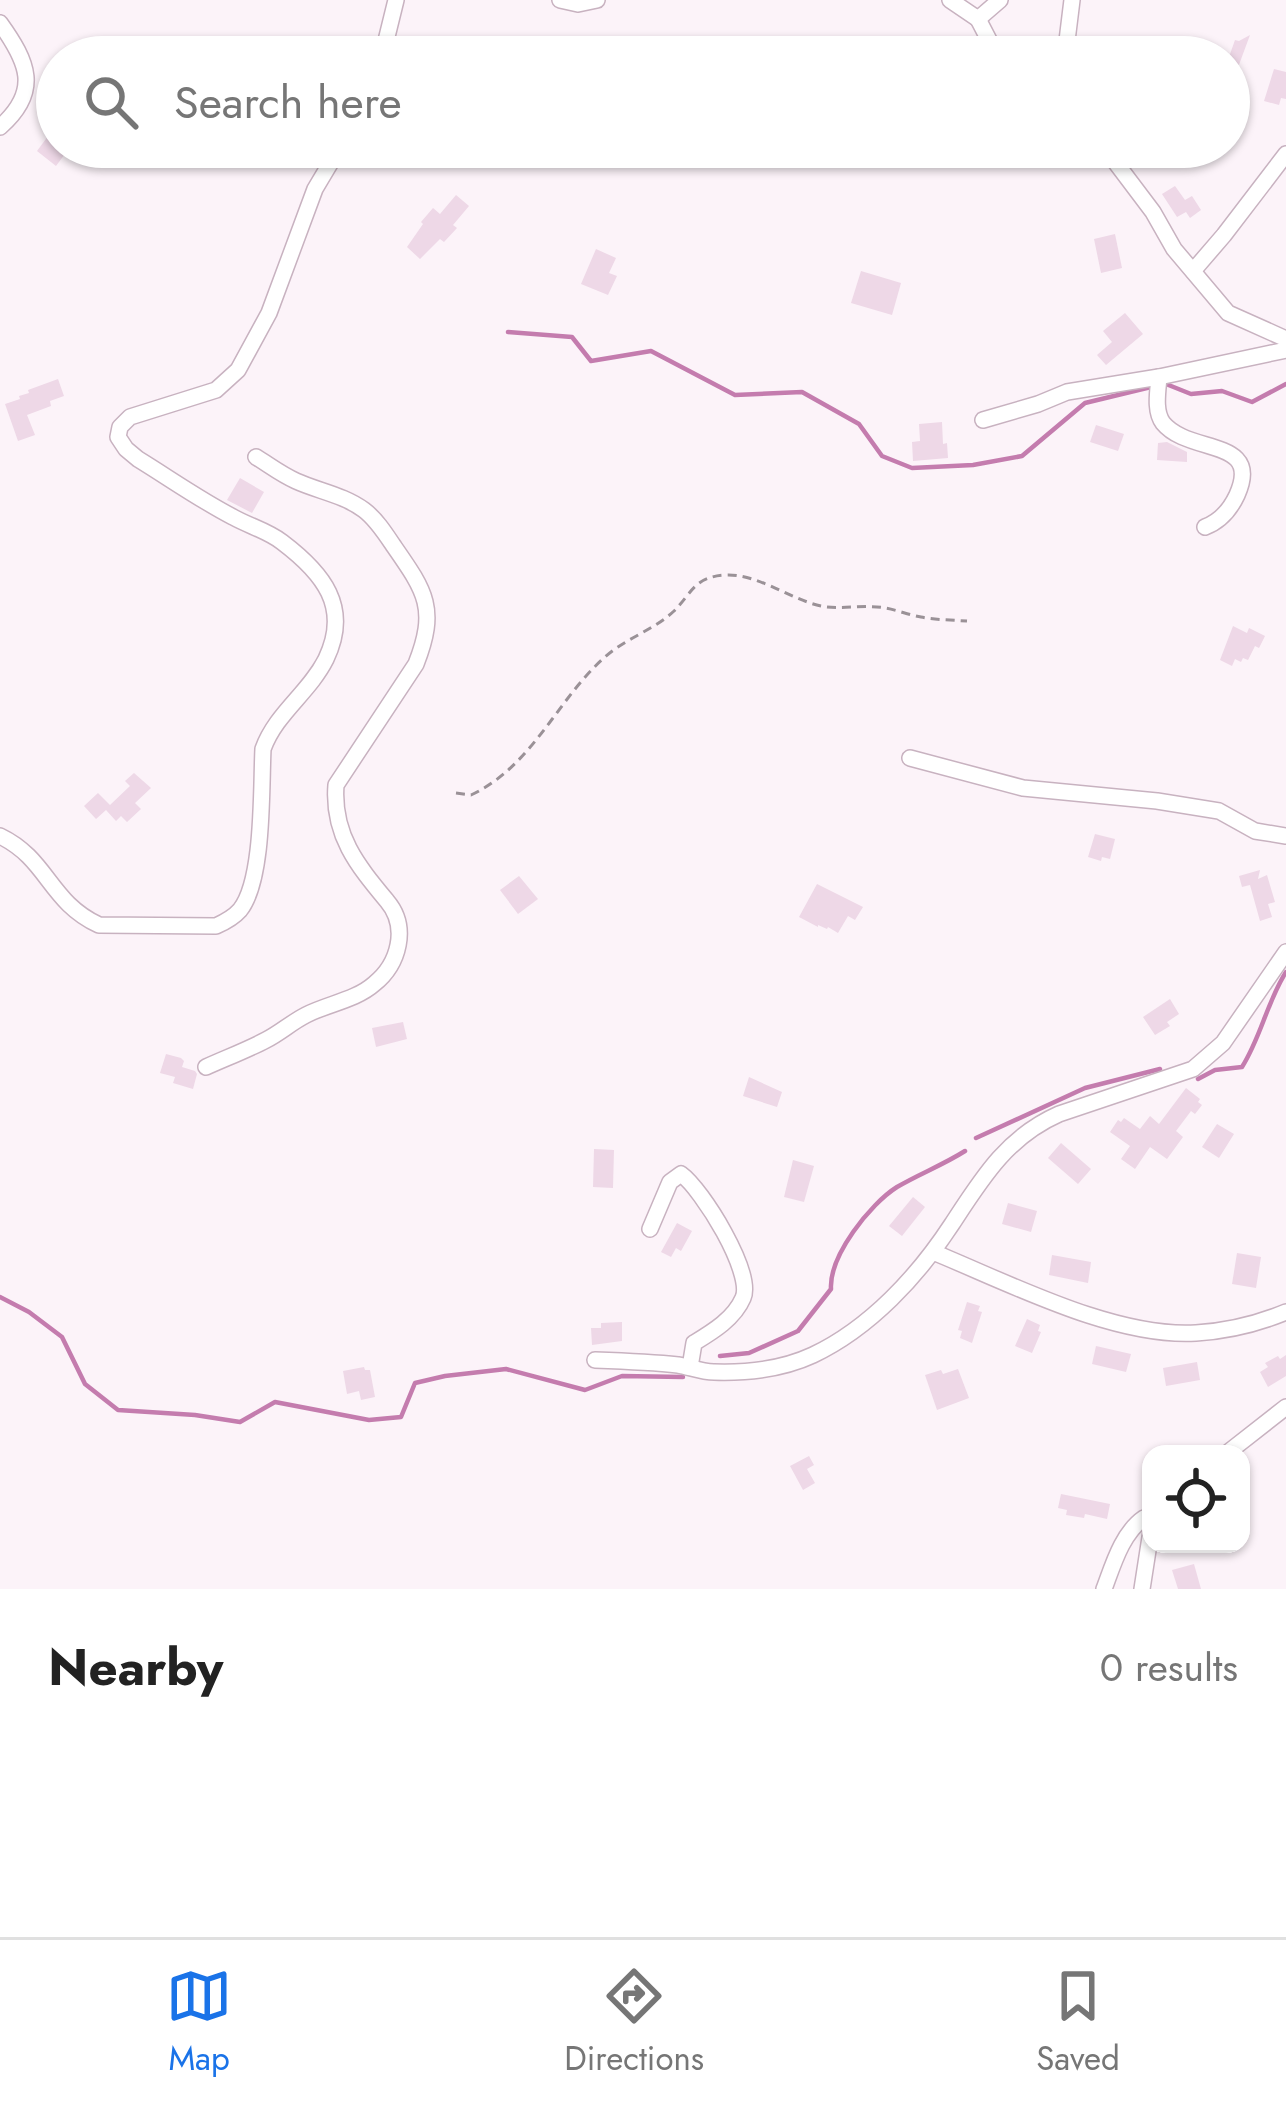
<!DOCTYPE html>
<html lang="en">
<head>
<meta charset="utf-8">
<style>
	body { margin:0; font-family:Jost,sans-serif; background:#f6f6f6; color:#222 }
	.controls { position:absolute; right:36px; bottom:36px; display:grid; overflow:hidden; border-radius:24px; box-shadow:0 3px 9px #0004 }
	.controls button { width:108px; height:108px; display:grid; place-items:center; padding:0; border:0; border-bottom:3px solid #e0e0e0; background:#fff; color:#222; font:60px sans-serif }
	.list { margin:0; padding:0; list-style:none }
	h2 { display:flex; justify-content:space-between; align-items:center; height:156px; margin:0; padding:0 48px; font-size:51px }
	h2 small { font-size:39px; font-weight:400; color:#767676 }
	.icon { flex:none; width:66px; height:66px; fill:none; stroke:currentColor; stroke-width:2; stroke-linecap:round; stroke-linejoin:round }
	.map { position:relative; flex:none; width:1286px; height:1589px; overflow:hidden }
	.search { position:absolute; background:#fff; box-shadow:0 3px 9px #0004; left:36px; right:36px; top:36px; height:132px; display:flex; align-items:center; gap:30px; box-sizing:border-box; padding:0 42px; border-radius:66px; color:#767676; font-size:45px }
	.sheet { height:348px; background:#fff }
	nav { display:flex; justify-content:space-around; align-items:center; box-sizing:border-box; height:168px; border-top:3px solid #e0e0e0; background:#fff; font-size:33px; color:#767676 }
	nav a { display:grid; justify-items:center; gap:6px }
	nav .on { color:#1a73e8 }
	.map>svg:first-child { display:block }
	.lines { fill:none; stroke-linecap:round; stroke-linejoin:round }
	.stream { stroke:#c47cae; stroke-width:4.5 }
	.building { fill:#eed8e7 }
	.minor-casing { stroke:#c8b2c0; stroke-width:18 }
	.path { stroke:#9a9197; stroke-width:3; stroke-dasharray:9 6; stroke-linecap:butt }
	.minor { stroke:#fff; stroke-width:15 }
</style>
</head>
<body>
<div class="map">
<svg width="1286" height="1589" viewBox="0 0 1286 1589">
	<rect width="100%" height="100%" fill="#fcf3f9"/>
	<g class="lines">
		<g class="stream">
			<polyline points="508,332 572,337 591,361 651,351 735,395 802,392 859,424 882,456 912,468 973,465 1022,456 1085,403 1151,387"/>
			<polyline points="1166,384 1191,394 1222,391 1252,402 1286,384"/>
			<path d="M1198 1079 1215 1070 1242 1067C1261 1037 1267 1002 1286 972"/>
			<polyline points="976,1138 1085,1088 1160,1069"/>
			<polyline points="0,1297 29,1312 62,1337 85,1384 118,1410 195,1415 240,1422 275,1402 369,1420 401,1417 415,1383 445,1376 506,1369 585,1390 622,1376 683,1377"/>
			<path d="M720 1356 749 1353 798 1331 831 1289C829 1256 870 1204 897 1187 919 1174 943 1165 965 1151"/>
		</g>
	</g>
	<g class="building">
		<polygon points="1250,35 1230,89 1229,89 1229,57 1235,40 1239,41"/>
		<polygon points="1274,69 1286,72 1286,99 1281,98 1279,105 1264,101"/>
		<polygon points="57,124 57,147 70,147 56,166 37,151"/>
		<polygon points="1175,186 1185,200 1192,196 1201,210 1190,218 1186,212 1177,217 1162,194"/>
		<polygon points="456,195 469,206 453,225 457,228 444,242 440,239 420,259 407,247 423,224 421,222 433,208 440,214"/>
		<polygon points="1115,234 1122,268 1101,273 1094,239"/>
		<polygon points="596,249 616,258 609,273 617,276 608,295 581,284"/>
		<polygon points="861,271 901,283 892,315 851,303"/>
		<polygon points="1125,313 1143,334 1106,365 1097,355 1112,342 1103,331"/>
		<polygon points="58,379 64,396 50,401 51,406 27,415 35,435 18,441 5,404 20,399 19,396 29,393 28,390"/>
		<polygon points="942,422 943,444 947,443 948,458 913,461 912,442 920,441 919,424"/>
		<polygon points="1096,425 1124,434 1118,451 1090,442"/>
		<polygon points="1167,442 1187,452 1187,462 1157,460 1158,443"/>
		<polygon points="240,478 264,492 252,513 227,500"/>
		<polygon points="1233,626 1247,633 1249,628 1265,636 1259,648 1255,646 1248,660 1243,658 1241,662 1235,659 1232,666 1220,660"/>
		<polygon points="134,773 151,788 135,803 141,809 127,822 121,816 116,821 106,810 96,819 84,806 98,793 110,805 130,786 125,781"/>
		<polygon points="1095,834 1115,839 1110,859 1102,857 1101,861 1088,857"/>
		<polygon points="1260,870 1258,879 1267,875 1275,902 1268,904 1272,917 1260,921 1250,885 1242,887 1239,876"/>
		<polygon points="519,876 538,899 518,914 500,890"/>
		<polygon points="817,884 863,907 855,920 848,916 838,933 828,927 827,929 818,925 818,927 799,917"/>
		<polygon points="1170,999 1179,1014 1167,1022 1170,1026 1155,1035 1143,1017"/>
		<polygon points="403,1022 407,1039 376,1047 372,1028"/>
		<polygon points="166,1054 181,1058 184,1061 182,1067 195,1071 197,1074 193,1089 173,1083 175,1077 160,1073"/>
		<polygon points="749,1077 782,1092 777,1107 743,1096"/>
		<polygon points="1186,1088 1200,1099 1198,1102 1202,1105 1195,1114 1191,1111 1176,1131 1183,1137 1167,1159 1150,1147 1135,1169 1121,1159 1130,1146 1110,1132 1118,1120 1121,1122 1124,1118 1140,1129 1150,1116 1159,1124"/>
		<polygon points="1217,1124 1234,1134 1219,1158 1202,1147"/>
		<polygon points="1061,1143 1091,1169 1078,1184 1048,1158"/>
		<polygon points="594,1149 614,1150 613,1188 593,1187"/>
		<polygon points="793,1160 814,1166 804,1202 784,1197"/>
		<polygon points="913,1197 925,1207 902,1236 889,1226"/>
		<polygon points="1008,1203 1037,1211 1031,1232 1002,1224"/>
		<polygon points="677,1223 692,1231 681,1251 676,1248 671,1257 661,1252"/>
		<polygon points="1237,1253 1261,1257 1256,1288 1232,1284"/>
		<polygon points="1052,1255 1091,1262 1088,1283 1049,1275"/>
		<polygon points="967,1302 980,1306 978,1311 982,1312 972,1343 960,1338 962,1331 958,1330"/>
		<polygon points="1027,1319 1040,1325 1038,1331 1041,1332 1032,1353 1015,1346"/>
		<polygon points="622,1322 622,1341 592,1345 591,1328 601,1328 601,1323"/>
		<polygon points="1096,1346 1131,1354 1126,1372 1092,1364"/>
		<polygon points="1286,1355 1286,1376 1268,1387 1260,1372 1268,1367 1265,1363 1278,1356 1280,1359"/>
		<polygon points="1197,1362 1200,1380 1166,1386 1163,1368"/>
		<polygon points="364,1367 365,1370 370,1370 375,1397 361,1400 359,1391 347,1394 343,1371"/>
		<polygon points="958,1369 969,1398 937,1410 925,1375 941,1370 943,1374"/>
		<polygon points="809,1456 814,1465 807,1469 815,1483 803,1490 790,1466"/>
		<polygon points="1061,1494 1110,1504 1107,1519 1085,1514 1084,1518 1066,1515 1067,1510 1058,1508"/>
		<polygon points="1194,1564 1201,1589 1178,1589 1172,1570"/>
	</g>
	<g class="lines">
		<defs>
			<g id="minor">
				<polyline points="560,0 578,4 597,0"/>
				<polyline points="950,0 978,19 1000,0"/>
				<polyline points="978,19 991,44 1011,57"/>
				<path d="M0 23C28 62 41 91 0 127"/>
				<polyline points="382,57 396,0"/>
				<polyline points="1065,57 1072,0"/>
				<polyline points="1104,147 1153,212 1174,249 1228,313 1286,339"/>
				<polyline points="1193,271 1224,235 1286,154"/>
				<path d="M1159 377C1158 391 1154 411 1163 423 1189 455 1263 437 1237 495 1230 510 1221 521 1205 527"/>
				<polyline points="983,420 1038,404 1067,392 1159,377 1286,350"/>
				<polyline points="910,758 1023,788 1157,801 1219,811 1255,831 1286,836"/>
				<path d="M0 836C48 859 49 902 99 925L216 926C225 922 233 918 240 910 264 880 261 789 263 749 276 713 309 693 326 659 351 607 323 573 282 542 268 531 249 526 233 517 200 500 169 478 138 459L126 449 118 437 120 427 130 417 216 390 238 370 269 313 315 189 340 147"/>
				<path d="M206 1067C226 1058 247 1050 266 1040 280 1033 292 1022 306 1015 327 1004 356 1000 374 984 399 964 409 927 387 901 358 866 332 835 336 785L416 664C438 608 425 591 393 545 385 533 376 519 364 510 344 495 318 491 296 481 282 475 269 465 256 457"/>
				<path d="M650 1229 670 1182 681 1174C702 1189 754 1273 743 1298 734 1319 712 1332 694 1343L690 1367"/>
				<path d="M933 1252C1009 1283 1114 1338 1196 1333 1228 1331 1257 1324 1286 1312"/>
				<path d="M595 1360C623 1361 651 1362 678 1365 690 1367 701 1372 714 1372 746 1373 783 1369 813 1355 870 1328 918 1276 952 1224 982 1178 1007 1137 1059 1114L1193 1069 1223 1043 1286 952"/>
				<polyline points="1226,1454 1286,1407"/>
				<path d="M1104 1589C1113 1565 1122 1533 1144 1518L1151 1521"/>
				<polyline points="1142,1589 1151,1531"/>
			</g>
		</defs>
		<use href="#minor" class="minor-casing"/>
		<path class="path" d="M456 793 471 795C533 766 557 699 605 657 626 638 654 630 674 611 692 593 694 577 725 575 757 573 789 599 821 606 841 610 864 604 885 608 897 610 909 615 921 617 936 620 952 620 967 621"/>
		<use href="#minor" class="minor"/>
	</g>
</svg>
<div class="controls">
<button><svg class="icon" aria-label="locate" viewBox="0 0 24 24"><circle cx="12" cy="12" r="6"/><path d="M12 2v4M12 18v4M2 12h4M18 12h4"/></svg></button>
</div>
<div class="search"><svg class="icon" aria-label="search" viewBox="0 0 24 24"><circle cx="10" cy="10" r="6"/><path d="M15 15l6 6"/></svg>Search here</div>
</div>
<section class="sheet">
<h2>Nearby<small>0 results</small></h2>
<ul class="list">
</ul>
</section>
<nav>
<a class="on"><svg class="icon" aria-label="map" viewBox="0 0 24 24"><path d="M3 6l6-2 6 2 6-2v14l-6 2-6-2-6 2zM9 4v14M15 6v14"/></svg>Map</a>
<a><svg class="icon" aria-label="directions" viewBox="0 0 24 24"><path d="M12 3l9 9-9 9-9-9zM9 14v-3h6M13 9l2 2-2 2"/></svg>Directions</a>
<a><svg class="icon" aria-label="saved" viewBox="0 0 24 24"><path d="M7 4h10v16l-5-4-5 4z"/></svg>Saved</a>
</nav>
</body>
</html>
